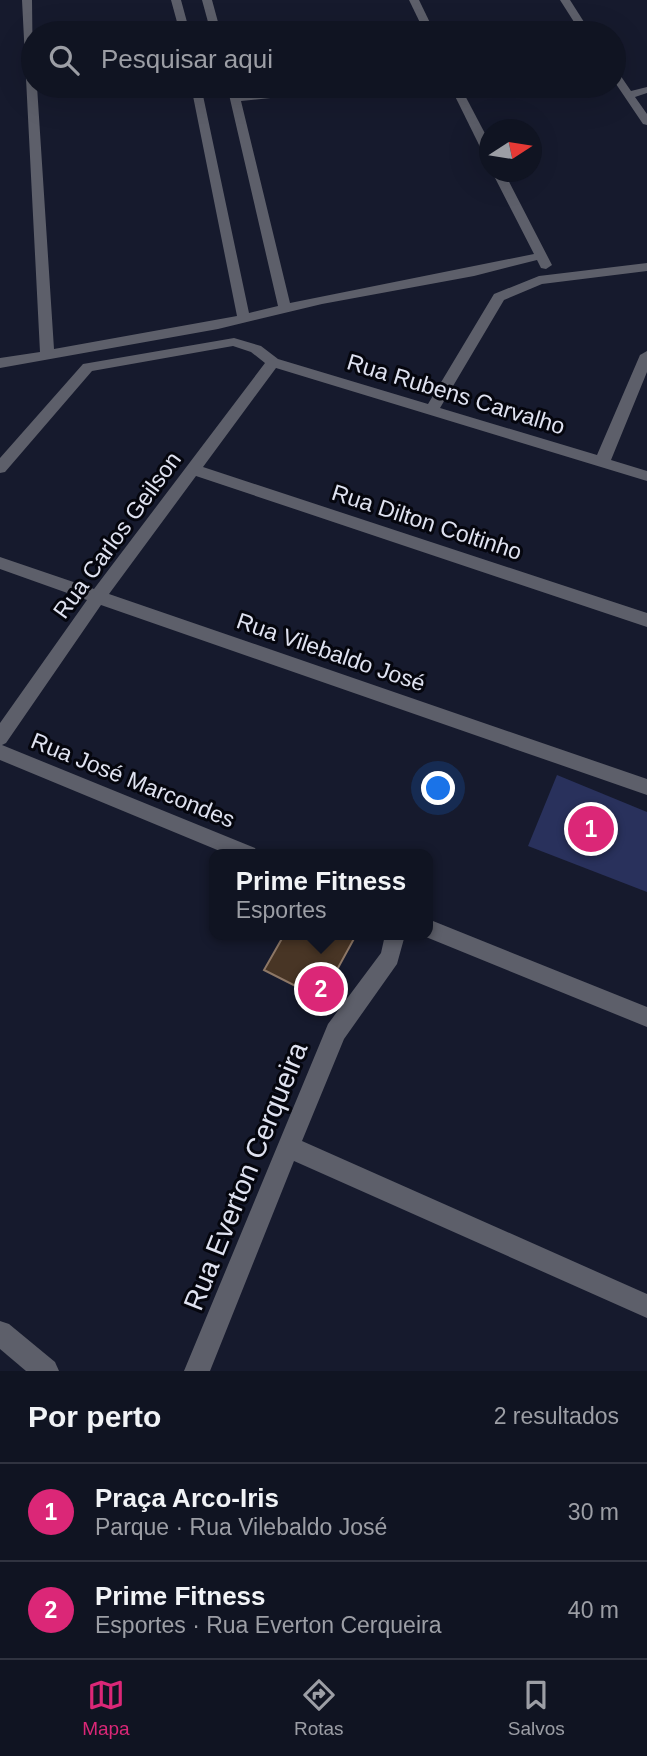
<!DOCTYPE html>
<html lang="pt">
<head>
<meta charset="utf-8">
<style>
	body { margin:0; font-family:Arial,sans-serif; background:#191d2a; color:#f1f3f6 }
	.compass { position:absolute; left:479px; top:119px; width:63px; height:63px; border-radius:50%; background:#101422; box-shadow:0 7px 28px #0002; rotate:78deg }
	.you { position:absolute; left:439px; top:789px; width:24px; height:24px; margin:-18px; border:5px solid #fff; border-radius:50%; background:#1a73e8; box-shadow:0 0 0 10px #1a73e833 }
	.badge { display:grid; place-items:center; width:46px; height:46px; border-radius:50%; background:#db2777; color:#fff; font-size:23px; font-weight:700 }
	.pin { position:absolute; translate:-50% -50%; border:4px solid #fff; box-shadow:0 2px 7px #0006 }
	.popup { position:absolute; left:209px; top:849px; width:224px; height:91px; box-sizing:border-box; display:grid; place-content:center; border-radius:14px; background:#101422; filter:drop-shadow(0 2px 5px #0005); font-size:23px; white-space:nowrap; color:#9c9ea5 }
	.popup b { font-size:26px; color:#f1f3f6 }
	.popup::after { content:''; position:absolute; left:50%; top:100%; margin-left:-14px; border:14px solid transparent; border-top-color:#101422 }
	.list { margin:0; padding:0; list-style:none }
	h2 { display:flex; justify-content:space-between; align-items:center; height:91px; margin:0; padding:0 28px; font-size:30px }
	h2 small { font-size:23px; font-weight:400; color:#9c9ea5 }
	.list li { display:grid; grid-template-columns:46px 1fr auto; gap:21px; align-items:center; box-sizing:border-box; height:98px; padding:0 28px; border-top:2px solid #303340 }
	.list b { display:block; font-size:26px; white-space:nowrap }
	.list p { margin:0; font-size:23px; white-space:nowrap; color:#9c9ea5 }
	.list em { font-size:23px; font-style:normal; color:#9c9ea5 }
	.icon { flex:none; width:38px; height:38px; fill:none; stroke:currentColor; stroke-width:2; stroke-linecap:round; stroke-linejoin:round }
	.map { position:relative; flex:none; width:647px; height:1371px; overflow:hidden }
	.search { position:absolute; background:#101422; box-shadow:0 7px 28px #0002; left:21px; right:21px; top:21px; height:77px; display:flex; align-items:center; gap:18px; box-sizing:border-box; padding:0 24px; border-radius:38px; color:#9c9ea5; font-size:26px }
	.sheet { height:287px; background:#101422 }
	nav { display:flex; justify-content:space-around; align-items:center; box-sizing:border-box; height:98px; border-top:2px solid #303340; background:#101422; font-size:19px; color:#9c9ea5 }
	nav a { display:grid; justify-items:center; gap:4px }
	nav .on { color:#db2777 }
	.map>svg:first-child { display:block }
	.green { fill:#29315c }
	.building { fill:#483525; stroke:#8d7766; stroke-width:2 }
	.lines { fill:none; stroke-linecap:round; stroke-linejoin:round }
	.minor { fill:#5d5f6a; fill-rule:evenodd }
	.labels { text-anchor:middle; stroke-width:6; stroke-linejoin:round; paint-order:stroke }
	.street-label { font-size:23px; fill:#dfe2f0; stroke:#05060e }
	.near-street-label { font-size:28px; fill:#dfe2f0; stroke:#05060e }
</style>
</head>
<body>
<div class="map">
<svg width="647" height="1371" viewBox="0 0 647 1371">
	<rect width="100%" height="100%" fill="#161a2d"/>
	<polygon class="green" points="557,775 647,812 647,892 528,846"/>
	<polygon class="building" points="284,935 356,935 321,999 264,970"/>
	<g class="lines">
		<g class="minor">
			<polygon points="22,0 32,0 33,86 37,86 54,349 237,316 191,86 201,86 249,313 278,306 227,86 237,86 239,94 326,86 361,86 356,89 241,101 290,303 534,254 492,172 504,172 552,265 546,269 541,268 537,260 474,276 322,304 218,329 0,368 0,358 40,352"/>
			<polygon points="171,0 181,0 190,33 180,33"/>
			<polygon points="202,0 212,0 221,33 211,33"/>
			<polygon points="409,0 419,0 435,33 425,33"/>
			<polygon points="560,0 570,0 591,33 581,33"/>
			<polygon points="614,71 618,72 631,91 647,87 647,93 635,97 647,114 647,125 643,124 614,81"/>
			<polygon points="450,86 460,86 490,143 490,158 484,155"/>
			<polygon points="647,263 647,271 542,284 504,300 440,408 597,455 640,355 647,351 647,372 611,460 647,471 647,481 276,368 203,467 647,613 647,627 196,476 109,594 647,779 647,795 101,605 6,743 2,745 255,848 258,854 227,854 0,760 0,723 87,600 0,569 0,557 94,589 265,363 251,352 233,346 92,371 5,472 0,473 0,458 83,364 234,338 261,346 278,359 428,404 494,294 539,276"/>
			<polygon points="428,919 647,1007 647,1027 421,935 428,935"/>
			<polygon points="385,935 405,935 397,964 344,1039 302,1141 647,1294 647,1318 294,1161 210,1371 184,1371 328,1024 381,953"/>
			<polygon points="0,1321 9,1324 55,1362 59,1371 26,1371 0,1349"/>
		</g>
	</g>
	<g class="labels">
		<g class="street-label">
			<text transform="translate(456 394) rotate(17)" y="8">Rua Rubens Carvalho</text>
			<text transform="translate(427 522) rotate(18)" y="8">Rua Dilton Coltinho</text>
			<text transform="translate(117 535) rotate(-54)" y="8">Rua Carlos Geilson</text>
			<text transform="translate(331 652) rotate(19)" y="8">Rua Vilebaldo José</text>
			<text transform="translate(133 780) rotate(22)" y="8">Rua José Marcondes</text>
		</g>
		<g class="near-street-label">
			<text transform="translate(245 1176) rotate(-68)" y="10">Rua Everton Cerqueira</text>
		</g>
	</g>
</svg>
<svg class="compass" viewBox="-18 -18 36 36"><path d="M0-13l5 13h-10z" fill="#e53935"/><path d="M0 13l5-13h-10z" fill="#9c9ea5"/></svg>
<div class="you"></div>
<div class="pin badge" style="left:591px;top:829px">1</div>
<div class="pin badge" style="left:321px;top:989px">2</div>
<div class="popup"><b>Prime Fitness</b>Esportes</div>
<div class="search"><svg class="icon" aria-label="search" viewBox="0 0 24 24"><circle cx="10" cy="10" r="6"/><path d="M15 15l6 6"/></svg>Pesquisar aqui</div>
</div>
<section class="sheet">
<h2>Por perto<small>2 resultados</small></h2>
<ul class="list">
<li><span class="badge">1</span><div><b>Praça Arco-Iris</b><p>Parque · Rua Vilebaldo José</p></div><em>30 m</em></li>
<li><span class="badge">2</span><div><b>Prime Fitness</b><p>Esportes · Rua Everton Cerqueira</p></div><em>40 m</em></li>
</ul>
</section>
<nav>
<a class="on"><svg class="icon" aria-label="map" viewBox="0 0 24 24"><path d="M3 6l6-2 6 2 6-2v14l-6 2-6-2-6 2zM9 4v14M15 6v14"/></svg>Mapa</a>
<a><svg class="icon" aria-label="directions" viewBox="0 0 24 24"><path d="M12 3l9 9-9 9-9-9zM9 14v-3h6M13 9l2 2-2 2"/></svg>Rotas</a>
<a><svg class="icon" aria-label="saved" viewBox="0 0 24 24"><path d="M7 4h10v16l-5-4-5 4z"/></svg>Salvos</a>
</nav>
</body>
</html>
